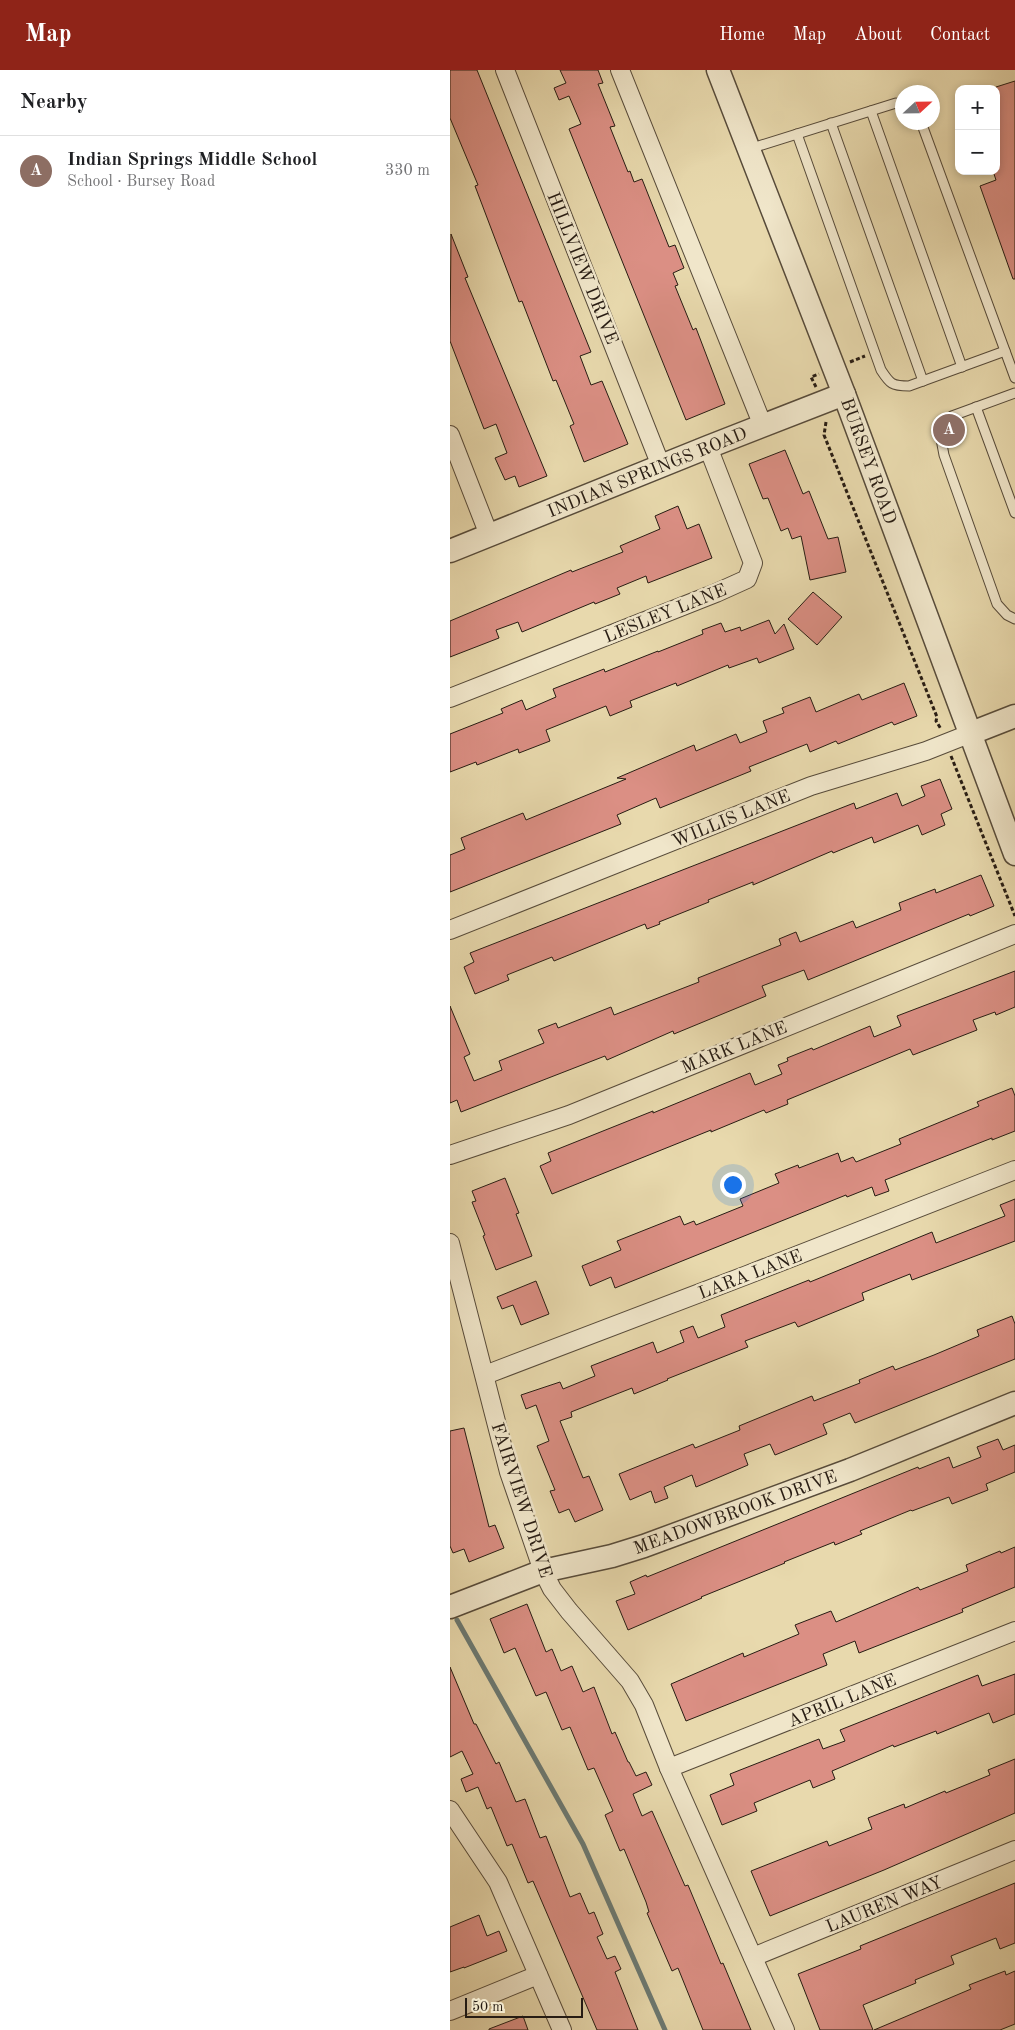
<!DOCTYPE html>
<html lang="en">
<head>
<meta charset="utf-8">
<style>
	body { margin:0; font-family:"Old Standard TT",serif; background:#f6f6f6; color:#202124 }
	.controls { position:absolute; right:15px; top:15px; display:grid; overflow:hidden; border-radius:10px; box-shadow:0 2px 8px #0003 }
	.controls button { width:45px; height:45px; display:grid; place-items:center; padding:0; border:0; border-bottom:1px solid #e0e0e0; background:#fff; color:#202124; font:25px sans-serif }
	.compass { position:absolute; left:445px; top:15px; width:45px; height:45px; border-radius:50%; background:#fff; box-shadow:0 2px 8px #0003; rotate:68deg }
	.scale { position:absolute; left:15px; bottom:12px; width:118px; box-sizing:border-box; padding-left:5px; border:2px solid #271c13; border-top:0; font-size:14px; line-height:18px; white-space:nowrap; color:#271c13; -webkit-text-stroke:4px #f0e6ca; paint-order:stroke }
	.you { position:absolute; left:282px; top:1114px; width:18px; height:18px; margin:-12px; border:4px solid #fff; border-radius:50%; background:#1a73e8; box-shadow:0 0 0 8px #1a73e833 }
	.badge { display:grid; place-items:center; width:32px; height:32px; border-radius:50%; background:#8f2418; color:#fff; font-size:16px; font-weight:700 }
	.pin { position:absolute; translate:-50% -50%; border:2px solid #fff; box-shadow:0 1px 5px #0006 }
	.list { margin:0; padding:0; list-style:none }
	h2 { display:flex; justify-content:space-between; align-items:center; height:65px; margin:0; padding:0 20px; font-size:21px }
	h2 small { font-size:16px; font-weight:400; color:#757577 }
	.list li { display:grid; grid-template-columns:32px 1fr auto; gap:15px; align-items:center; box-sizing:border-box; height:70px; padding:0 20px; border-top:1px solid #e0e0e0 }
	.list b { display:block; font-size:19px; white-space:nowrap }
	.list p { margin:0; font-size:16px; white-space:nowrap; color:#757577 }
	.list em { font-size:16px; font-style:normal; color:#757577 }
	.map { position:relative; flex:none; width:565px; height:1960px; overflow:hidden }
	header { display:flex; align-items:center; gap:30px; box-sizing:border-box; height:70px; padding:0 25px; background:#8f2418; color:#fff }
	header strong { font-size:24px }
	nav { display:flex; gap:28px; margin-inline-start:auto; font-size:18px }
	main { display:flex }
	aside { flex:1; background:#fff }
	.map>svg:first-child { display:block }
	.lines { fill:none; stroke-linecap:round; stroke-linejoin:round }
	.stream { stroke:#6c7a73; stroke-width:5 }
	.building { fill:#db8f84; stroke:#271c13 }
	.service-casing { stroke:#574b3a; stroke-width:11 }
	.minor-casing { stroke:#574b3a; stroke-width:20 }
	.tertiary-casing { stroke:#574b3a; stroke-width:25 }
	.path { stroke:#271c13; stroke-width:3; stroke-dasharray:4 2.5; stroke-linecap:butt }
	.service { stroke:#f0e6ca; stroke-width:9 }
	.minor { stroke:#f0e6ca; stroke-width:18 }
	.tertiary { stroke:#f0e6ca; stroke-width:22 }
	.labels { text-anchor:middle; stroke-width:5; stroke-linejoin:round; paint-order:stroke }
	.street-label { font-size:18px; fill:#271c13; stroke:#f0e6ca }
</style>
</head>
<body>
<header>
<strong>Map</strong>
<nav><a>Home</a><a>Map</a><a>About</a><a>Contact</a></nav>
</header>
<main>
<aside>
<h2>Nearby<small></small></h2>
<ul class="list">
<li><span class="badge" style="background:#8d6e63">A</span><div><b>Indian Springs Middle School</b><p>School · Bursey Road</p></div><em>330 m</em></li>
</ul>
</aside>
<div class="map">
<svg width="565" height="1960" viewBox="0 0 565 1960">
	<rect width="100%" height="100%" fill="#e8d9ad"/>
	<filter id="stains"><feTurbulence type="fractalNoise" baseFrequency=".004" numOctaves="4"/><feColorMatrix values="0 0 0 0 .2 0 0 0 0 .09 0 0 0 0 .02 0 0 0 .5 -.17"/></filter>
	<radialGradient id="worn" r=".72"><stop offset=".6" stop-color="#630" stop-opacity="0"/><stop offset="1" stop-color="#630" stop-opacity=".3"/></radialGradient>
	<g class="lines">
		<polyline class="stream" points="7,1550 133,1774 215,1960"/>
	</g>
	<g class="building">
		<polygon points="0,0 27,0 141,282 130,286 141,315 152,311 178,374 134,392 120,356 124,354 106,310 103,311 72,231 69,232 25,116 28,115 0,48"/>
		<polygon points="110,0 148,0 153,13 148,14 165,56 160,57 178,102 180,101 184,112 192,109 219,177 225,175 234,198 223,203 228,215 225,216 243,260 246,258 275,334 236,350 119,59 131,54 119,26 109,30 104,18 116,13"/>
		<polygon points="565,11 565,209 563,209 530,116 546,110 543,101 546,101 546,17"/>
		<polygon points="1,164 18,207 15,208 97,406 69,417 65,406 55,410 45,388 57,383 46,354 34,359 0,271"/>
		<polygon points="335,380 353,424 359,421 378,469 388,467 396,502 360,510 351,466 342,469 338,458 331,461 318,428 313,429 299,394"/>
		<polygon points="228,436 237,459 249,454 262,488 198,513 196,506 167,518 170,524 145,534 144,532 72,562 68,552 46,560 49,568 0,587 0,551 121,500 122,502 173,482 170,476 210,459 205,446"/>
		<polygon points="363,522 392,547 367,575 338,549"/>
		<polygon points="319,550 325,564 334,554 344,579 309,593 307,588 279,598 278,595 227,616 226,613 180,631 182,637 160,646 156,636 96,660 100,671 69,683 68,679 27,695 26,692 0,702 0,664 53,643 51,639 72,630 76,640 106,627 103,619 154,599 155,602 208,581 208,582 253,564 252,560 271,553 275,562 290,557 291,561"/>
		<polygon points="454,613 467,646 444,655 442,652 388,674 386,671 360,682 357,674 299,697 301,701 210,738 206,728 167,745 171,754 0,822 0,785 15,779 11,768 73,743 76,750 176,709 167,708 244,675 246,681 286,664 290,673 317,662 313,651 334,643 332,638 360,627 366,642 409,624 412,630"/>
		<polygon points="490,709 502,739 491,744 495,755 472,765 468,755 424,773 422,767 383,783 382,781 303,815 303,812 258,830 259,832 209,852 210,854 197,859 195,854 104,891 102,887 57,905 59,910 25,924 14,897 24,892 20,883 404,733 406,739 447,723 452,736 475,726 471,716"/>
		<polygon points="531,805 544,836 520,846 519,844 358,910 354,900 312,916 316,926 224,964 223,961 157,990 155,986 11,1042 7,1030 0,1033 0,936 20,984 14,987 24,1011 52,1000 49,991 94,973 88,960 106,953 108,958 161,937 164,945 249,912 248,908 331,875 329,869 346,862 350,872 403,851 406,858 451,840 449,833 485,819 486,823"/>
		<polygon points="565,901 565,937 546,945 545,942 523,950 527,960 463,985 460,979 337,1030 338,1034 316,1043 314,1040 261,1062 261,1060 102,1124 90,1096 101,1091 98,1083 203,1041 203,1043 300,1003 305,1015 332,1004 328,995 338,991 337,988 362,978 363,980 420,956 424,967 451,956 447,946"/>
		<polygon points="562,1018 565,1026 565,1061 542,1070 542,1068 435,1110 439,1121 425,1126 422,1117 397,1127 396,1125 165,1218 161,1207 140,1216 132,1196 171,1180 167,1171 230,1146 234,1155 244,1151 246,1155 293,1136 290,1129 329,1113 325,1104 348,1095 349,1098 388,1083 391,1092 403,1087 406,1092 451,1074 449,1069 529,1036 527,1032"/>
		<polygon points="55,1108 69,1143 66,1144 82,1186 46,1200 33,1166 35,1165 22,1132 26,1131 22,1121"/>
		<polygon points="565,1129 565,1171 462,1210 460,1204 412,1223 414,1230 348,1257 345,1252 295,1271 298,1277 217,1309 218,1310 184,1324 182,1318 121,1342 122,1347 110,1351 133,1408 139,1406 153,1440 125,1452 119,1439 109,1443 100,1421 105,1420 87,1376 99,1371 86,1335 76,1339 71,1325 110,1312 113,1319 145,1306 141,1296 203,1272 207,1283 234,1272 230,1261 243,1256 248,1268 275,1257 271,1245 359,1210 360,1212 482,1162 486,1173 537,1153 555,1146 550,1135"/>
		<polygon points="86,1211 99,1244 71,1255 63,1235 52,1239 47,1227"/>
		<polygon points="562,1246 565,1254 565,1289 405,1353 400,1343 373,1354 377,1364 325,1385 320,1374 294,1384 298,1395 258,1412 246,1417 242,1405 214,1417 218,1428 205,1433 201,1421 180,1430 169,1404 243,1374 245,1378 290,1360 289,1356 362,1326 364,1331 410,1313 409,1310 443,1296 445,1300 484,1285 529,1266 527,1260"/>
		<polygon points="14,1358 39,1457 45,1455 54,1478 19,1492 14,1479 3,1483 0,1476 0,1361"/>
		<polygon points="548,1369 553,1380 565,1375 565,1402 536,1414 538,1420 502,1434 499,1427 462,1441 461,1440 410,1461 412,1464 385,1475 384,1472 334,1492 335,1493 251,1527 252,1528 178,1560 166,1531 185,1524 180,1512 196,1505 197,1507 468,1397 469,1399 499,1387 503,1398 531,1387 527,1377"/>
		<polygon points="565,1477 565,1517 512,1539 513,1542 409,1583 405,1571 373,1584 377,1595 236,1651 221,1614 293,1583 294,1587 349,1564 345,1555 381,1541 386,1552 468,1517 470,1520 518,1501 516,1495 550,1481 551,1483"/>
		<polygon points="77,1534 96,1582 102,1579 111,1601 122,1596 133,1622 144,1617 162,1664 165,1662 178,1692 179,1692 186,1706 196,1702 202,1715 183,1724 192,1746 202,1741 235,1816 238,1815 271,1894 273,1893 301,1960 253,1960 228,1898 222,1901 197,1843 199,1842 196,1832 174,1779 170,1781 155,1745 163,1741 144,1698 138,1700 120,1657 112,1660 96,1622 86,1626 65,1578 54,1583 40,1549"/>
		<polygon points="0,1597 24,1654 26,1654 46,1694 49,1692 66,1732 75,1729 90,1768 96,1766 120,1827 130,1823 139,1844 144,1842 153,1864 147,1867 157,1889 165,1886 171,1899 165,1902 188,1960 147,1960 83,1811 78,1813 62,1774 57,1776 41,1737 37,1739 28,1717 16,1722 11,1709 23,1704 12,1681 0,1687"/>
		<polygon points="565,1604 565,1644 543,1653 539,1643 487,1664 486,1661 444,1677 443,1675 382,1701 385,1709 363,1718 360,1710 304,1733 307,1741 272,1755 260,1725 284,1715 280,1704 369,1669 373,1679 395,1671 390,1660 528,1605 532,1616"/>
		<polygon points="565,1689 565,1743 434,1800 320,1846 301,1801 377,1771 379,1776 422,1759 418,1748 454,1734 455,1738 495,1721 496,1723 540,1705 538,1700"/>
		<polygon points="565,1813 565,1873 550,1879 546,1868 501,1886 504,1894 465,1910 466,1913 413,1935 423,1960 370,1960 348,1904 411,1879 410,1876"/>
		<polygon points="29,1845 37,1866 49,1861 57,1881 14,1898 14,1897 0,1902 0,1857"/>
		<polygon points="555,1901 556,1905 565,1901 565,1954 550,1960 424,1960 521,1919 519,1915"/>
		<polygon points="73,1946 78,1960 39,1960 39,1959"/>
	</g>
	<g class="lines">
		<defs>
			<g id="service">
				<polyline points="421,41 512,297"/>
				<polyline points="471,52 565,308"/>
				<polyline points="381,53 473,311"/>
				<path d="M347 64 431 300C440 314 442 316 459 316L555 281"/>
				<polyline points="299,79 446,33 452,36"/>
				<polyline points="565,323 502,346 493,356 491,369 494,385 547,534 557,545 565,549"/>
				<polyline points="526,337 565,443"/>
			</g>
			<g id="minor">
				<polyline points="55,0 211,396"/>
				<polyline points="170,0 313,356"/>
				<polyline points="0,365 39,465"/>
				<polyline points="0,628 266,523 297,509 303,493 258,377"/>
				<polyline points="0,860 361,716 476,681 519,664"/>
				<polyline points="0,1085 119,1045 565,864"/>
				<polyline points="0,1173 59,1402 93,1501 102,1519 119,1541 180,1611 194,1635 219,1698 335,1960"/>
				<polyline points="35,1305 297,1205 565,1100"/>
				<polyline points="219,1698 565,1561"/>
				<polyline points="0,1740 48,1812 112,1960"/>
				<polyline points="303,1887 565,1780"/>
				<polyline points="0,1941 88,1905"/>
			</g>
			<g id="tertiary">
				<polyline points="268,0 394,324 565,784"/>
				<polyline points="0,481 258,377 394,324"/>
				<polyline points="519,664 565,646"/>
				<polyline points="0,1537 93,1501 162,1486 194,1476 400,1400 565,1333"/>
			</g>
		</defs>
		<use href="#service" class="service-casing"/>
		<use href="#minor" class="minor-casing"/>
		<use href="#tertiary" class="tertiary-casing"/>
		<g class="path">
			<polyline points="400,292 415,286"/>
			<polyline points="366,317 361,307 369,304"/>
			<polyline points="376,352 374,365 487,647 486,651 491,659"/>
			<polyline points="501,686 565,846"/>
		</g>
		<use href="#service" class="service"/>
		<use href="#minor" class="minor"/>
		<use href="#tertiary" class="tertiary"/>
	</g>
	<g class="labels">
		<g class="street-label">
			<text transform="translate(133 198) rotate(68)" y="6">HILLVIEW DRIVE</text>
			<text transform="translate(419 391) rotate(70)" y="6">BURSEY ROAD</text>
			<text transform="translate(197 402) rotate(-22)" y="6">INDIAN SPRINGS ROAD</text>
			<text transform="translate(215 543) rotate(-22)" y="6">LESLEY LANE</text>
			<text transform="translate(281 748) rotate(-22)" y="6">WILLIS LANE</text>
			<text transform="translate(284 977) rotate(-22)" y="6">MARK LANE</text>
			<text transform="translate(300 1204) rotate(-21)" y="6">LARA LANE</text>
			<text transform="translate(72 1430) rotate(72)" y="6">FAIRVIEW DRIVE</text>
			<text transform="translate(285 1442) rotate(-20)" y="6">MEADOWBROOK DRIVE</text>
			<text transform="translate(392 1630) rotate(-22)" y="6">APRIL LANE</text>
			<text transform="translate(434 1834) rotate(-22)" y="6">LAUREN WAY</text>
		</g>
	</g>
	<rect width="100%" height="100%" filter="url(#stains)"/>
	<rect width="100%" height="100%" fill="url(#worn)"/>
</svg>
<div class="controls">
<button>+</button>
<button>−</button>
</div>
<svg class="compass" viewBox="-18 -18 36 36"><path d="M0-13l5 13h-10z" fill="#e53935"/><path d="M0 13l5-13h-10z" fill="#757577"/></svg>
<div class="scale">50 m</div>
<div class="you"></div>
<div class="pin badge" style="left:499px;top:360px;background:#8d6e63">A</div>
</div>
</main>
</body>
</html>
